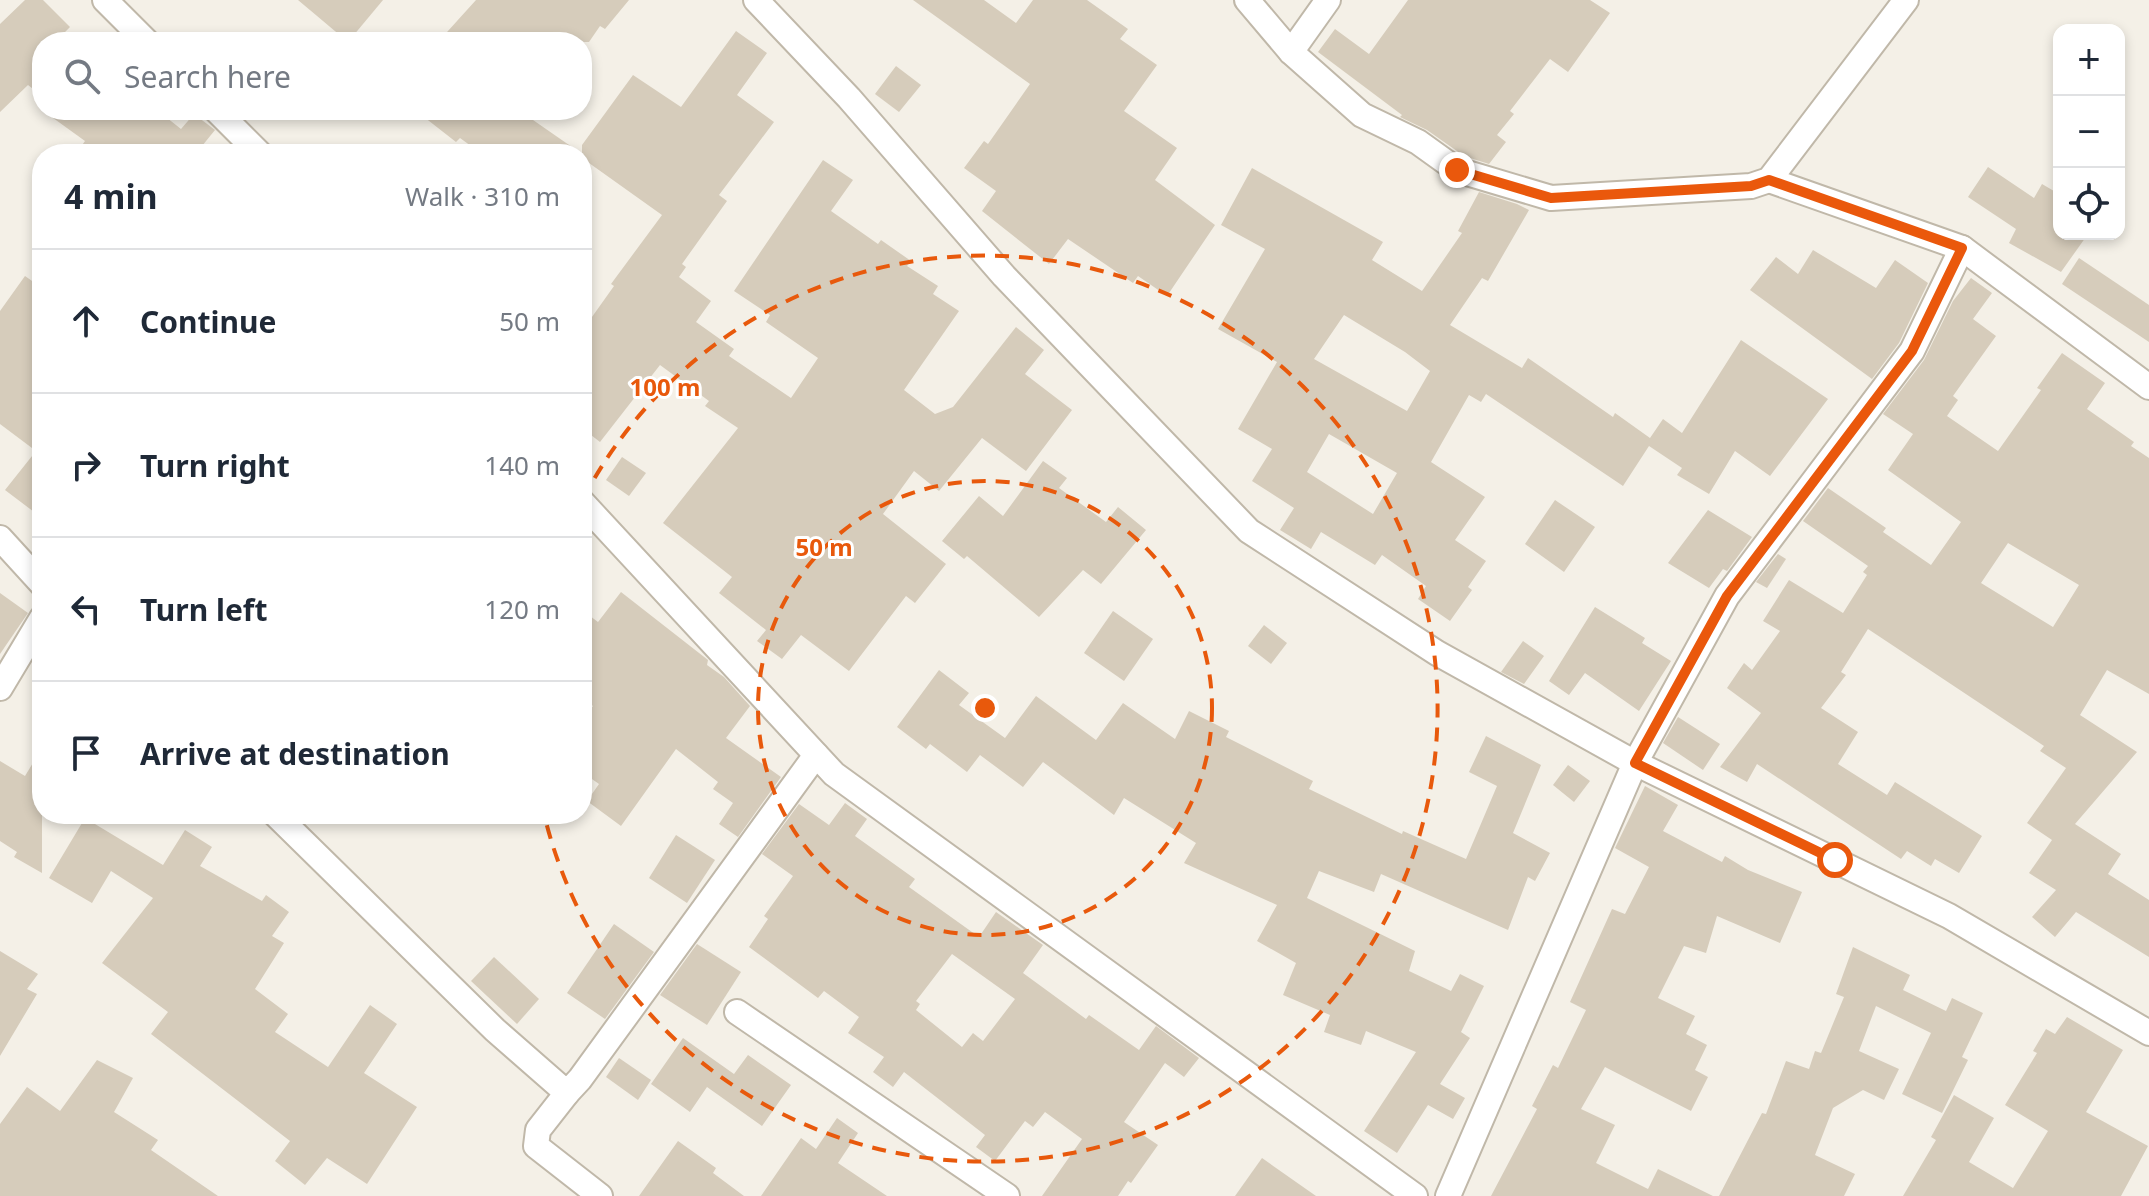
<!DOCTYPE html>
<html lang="en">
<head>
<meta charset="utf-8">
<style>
	body { margin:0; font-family:"Noto Sans",sans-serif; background:#f6f6f7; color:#1f2937 }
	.controls { position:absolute; right:24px; top:24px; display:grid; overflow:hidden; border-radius:16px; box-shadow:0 4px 12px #0003 }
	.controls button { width:72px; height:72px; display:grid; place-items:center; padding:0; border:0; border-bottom:2px solid #e0e1e3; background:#fff; color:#1f2937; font:40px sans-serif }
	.stop { position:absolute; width:24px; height:24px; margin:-18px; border:6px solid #ea580c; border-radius:50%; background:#fff }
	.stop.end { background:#ea580c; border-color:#fff; box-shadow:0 2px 8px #0008 }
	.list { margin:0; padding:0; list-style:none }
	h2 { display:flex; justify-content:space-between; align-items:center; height:104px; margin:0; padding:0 32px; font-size:34px }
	h2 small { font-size:26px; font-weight:400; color:#747a83 }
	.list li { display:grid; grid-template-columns:52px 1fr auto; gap:24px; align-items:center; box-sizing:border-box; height:144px; padding:0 32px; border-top:2px solid #e0e1e3 }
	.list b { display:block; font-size:30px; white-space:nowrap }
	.list em { font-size:26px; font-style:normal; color:#747a83 }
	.icon { flex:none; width:44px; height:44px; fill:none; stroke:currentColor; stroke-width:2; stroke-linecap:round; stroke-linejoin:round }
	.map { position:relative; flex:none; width:2149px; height:1196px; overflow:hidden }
	.search { position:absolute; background:#fff; box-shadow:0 4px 12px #0003; left:32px; top:32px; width:560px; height:88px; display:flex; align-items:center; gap:20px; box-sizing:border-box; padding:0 28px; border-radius:32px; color:#747a83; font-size:30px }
	.panel { position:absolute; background:#fff; box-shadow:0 4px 12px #0003; left:32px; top:144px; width:560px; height:680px; border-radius:32px }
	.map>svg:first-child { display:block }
	.building { fill:#d6ccbb; fill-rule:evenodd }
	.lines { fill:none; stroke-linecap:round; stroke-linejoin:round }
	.street-casing { stroke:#c0b8a9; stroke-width:28 }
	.street { stroke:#fff; stroke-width:24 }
	.route { stroke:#ea580c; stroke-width:10 }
	.ring { fill:none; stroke:#e8590c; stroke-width:4; stroke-dasharray:14 10 }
	.centre { fill:#e8590c; stroke:#fff; stroke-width:4 }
	.ring-label { font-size:24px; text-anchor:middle; font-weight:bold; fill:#e8590c; stroke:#fff; stroke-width:6; stroke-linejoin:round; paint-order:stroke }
</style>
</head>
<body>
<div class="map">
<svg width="2149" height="1196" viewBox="0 0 2149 1196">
	<rect width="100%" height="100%" fill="#f4f0e7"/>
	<g class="building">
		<polygon points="25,0 43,0 70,27 55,42 42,42 42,96 28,85 0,112 0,24"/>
		<polygon points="298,0 383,0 348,42"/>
		<polygon points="476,0 629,0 605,29 600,26 589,42 438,42"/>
		<polygon points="913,0 984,0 1016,23 1033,0 1087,0 1128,29 1120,39 1157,65 1124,111 1177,148 1155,180 1215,225 1167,296 1138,276 1133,283 1068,239 1049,264 982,211 996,191 964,168 984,141 988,144 1030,84"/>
		<polygon points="1408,0 1590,0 1610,13 1568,72 1550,59 1510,111 1514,114 1497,135 1506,142 1489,164 1464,156 1427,130 1400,117 1402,115 1318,52 1335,29 1369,54"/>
		<polygon points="736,31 767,53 737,95 774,122 719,195 727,201 682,264 686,267 679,277 711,301 696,322 734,349 729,356 791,398 818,358 766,322 770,315 734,291 823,160 853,180 831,211 878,244 881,240 911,261 907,266 938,286 933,294 959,311 904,390 935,414 953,407 1016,327 1044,350 1025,374 1072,410 1026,471 982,438 939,491 914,471 883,514 946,564 915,603 906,596 849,671 801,635 782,659 757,641 766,630 719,593 732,577 663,523 738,428 705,406 709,401 660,365 600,442 582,428 582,331 614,286 611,284 662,215 582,158 582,145 633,75 681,107"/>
		<polygon points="896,66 921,85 899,112 875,94"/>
		<polygon points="42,110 157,110 181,129 194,114 215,130 202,146 213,154 76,154 85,141"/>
		<polygon points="415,110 540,110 533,120 582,154 482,154 460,138 456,142"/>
		<polygon points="1988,167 2034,198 2042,184 2059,194 2059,234 2088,234 2061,272 2009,243 2016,229 1968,197"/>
		<path d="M1252 168 1383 242 1372 260 1422 291 1462 233 1458 231 1479 192 1517 204 1529 210 1488 281 1482 278 1450 325 1522 368 1528 358 1613 417 1615 413 1650 438 1663 419 1682 433 1741 340 1828 399 1770 476 1735 451 1709 494 1677 475 1682 468 1649 446 1623 486 1486 394 1481 402 1469 395 1431 462 1485 497 1455 540 1486 561 1468 587 1472 590 1450 621 1418 599 1426 586 1382 555 1375 565 1321 532 1311 549 1280 530 1294 508 1252 481 1272 449 1238 429 1277 362 1218 329 1265 249 1221 225ZM1344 315 1405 352 1430 371 1407 411 1314 359ZM1329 434 1397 473 1373 514 1307 472Z"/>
		<polygon points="1813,250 1876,288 1895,260 1928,283 1899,343 1872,379 1750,290 1776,257 1798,274"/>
		<polygon points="2079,258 2149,305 2149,342 2062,284"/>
		<polygon points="25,276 42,288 42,518 5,490 36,451 0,424 0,311"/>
		<path d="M1971 278 1992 293 1973 319 1996 336 1953 396 1958 400 1947 416 1998 451 2041 390 2037 388 2062 353 2105 383 2087 409 2134 442 2131 446 2149 458V694L2107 670 2080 715 2137 752 2075 824 2121 854 2108 874 2149 900V957L2076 912 2055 937 2032 917 2056 890 2029 873 2052 840 2027 823 2066 768 2040 751 2044 746 1868 629 1841 672 1846 675 1821 708 1858 732 1838 764 1887 795 1895 782 1982 836 1959 873 1935 859 1931 866 1907 851 1901 859 1757 764 1747 782 1720 767 1761 713 1727 688 1744 663 1752 670 1780 631 1763 621 1789 580 1843 613 1867 575 1863 572 1868 566 1803 521 1828 488 1886 528 1883 532 1931 565 1961 522 1888 470 1913 434 1883 414 1924 360 1953 301ZM2008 543 2079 585 2053 627 1981 583Z"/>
		<polygon points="622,457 646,473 629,496 606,480"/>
		<polygon points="1043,461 1067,478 1059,488 1106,522 1118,507 1146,530 1101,584 1083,570 1039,617 967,556 964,559 942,541 979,496 1003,516"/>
		<polygon points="1555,500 1595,527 1564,572 1525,544"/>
		<polygon points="1708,510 1752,537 1727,571 1723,569 1709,588 1668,563"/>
		<polygon points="1778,554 1786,559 1767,588 1756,582"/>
		<polygon points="621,592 708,660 707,665 724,677 750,706 726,738 781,777 738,837 719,824 733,803 713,789 718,782 676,749 621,826 587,801 599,784 582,772 582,720 593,706 582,698 582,610 598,622"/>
		<polygon points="0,593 28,613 0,654"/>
		<polygon points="1595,607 1645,638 1642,643 1671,661 1639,711 1585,673 1569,695 1549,681"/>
		<polygon points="1113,611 1153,639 1124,681 1084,653"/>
		<polygon points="1264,625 1287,643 1271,664 1248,646"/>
		<polygon points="1523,641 1544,656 1524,684 1501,672"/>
		<polygon points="939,670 969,693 959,705 1005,738 1036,696 1096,740 1123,703 1175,739 1189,711 1229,731 1226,737 1313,781 1309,789 1402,834 1403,831 1466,859 1497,786 1469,772 1486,736 1541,765 1513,833 1550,853 1535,881 1528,877 1508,930 1381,874 1374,892 1319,871 1307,898 1415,951 1409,971 1451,991 1460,974 1484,986 1461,1032 1470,1038 1440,1084 1465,1098 1453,1119 1428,1105 1397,1153 1364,1131 1416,1052 1366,1031 1361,1045 1324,1032 1330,1015 1283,995 1296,963 1257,941 1277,905 1184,863 1196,843 1124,798 1114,815 1043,762 1023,787 980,755 967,772 930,744 926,749 897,727"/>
		<polygon points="1678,717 1720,744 1703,770 1663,743"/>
		<polygon points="42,748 42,873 14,857 17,852 0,841 0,761 25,776"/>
		<polygon points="1568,765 1590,781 1574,802 1553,785"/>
		<polygon points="1645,786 1678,805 1663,831 1722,862 1725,856 1748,870 1802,892 1780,943 1717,916 1706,953 1684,946 1658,998 1695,1016 1686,1034 1707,1045 1695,1070 1708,1077 1691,1111 1605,1067 1581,1109 1615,1125 1596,1163 1648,1189 1658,1169 1713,1196 1491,1196 1537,1109 1532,1106 1553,1065 1558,1068 1586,1010 1570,1002 1612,909 1625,914 1649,867 1615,848"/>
		<path d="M845 803 867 819 855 836 915 879 909 887 979 937 996 912 1043 945 1023 973 1086 1019 1089 1015 1139 1050 1156 1026 1199 1058 1184 1077 1165 1063 1124 1122 1158 1145 1131 1183 1128 1181 1118 1196H1042L1082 1139 1045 1112 1033 1127 1025 1121 995 1161 976 1147 985 1135 904 1072 893 1087 873 1072 884 1057 848 1033 859 1017 824 991 818 998 749 947 768 919 764 916 793 876 762 854 799 804 829 825ZM952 954 1015 999 983 1041 973 1033 962 1047 916 1010 920 1004 916 1001Z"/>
		<polygon points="85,818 163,865 185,830 212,847 200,866 262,901 266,895 289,912 272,936 284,943 255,989 288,1014 275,1032 328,1067 370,1005 397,1024 364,1073 417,1107 367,1184 327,1158 305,1185 275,1161 290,1141 151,1034 168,1012 102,963 153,898 111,871 92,903 49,878"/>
		<polygon points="676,835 715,860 687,903 649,878"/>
		<polygon points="614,924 654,952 605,1019 567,993"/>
		<polygon points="697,944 741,972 707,1025 660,995"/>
		<polygon points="1853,947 1910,975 1903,990 1946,1011 1952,998 1983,1013 1962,1057 1968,1060 1942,1113 1902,1094 1931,1033 1876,1006 1859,1051 1899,1069 1884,1100 1863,1090 1833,1108 1815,1155 1855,1174 1844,1196 1719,1196 1762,1113 1766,1114 1786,1061 1809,1069 1815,1051 1821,1053 1844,997 1836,994"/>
		<polygon points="0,951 38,974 27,989 37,994 0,1056"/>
		<polygon points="494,957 539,999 517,1024 471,981"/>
		<polygon points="2067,1017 2123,1050 2086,1112 2148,1146 2121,1196 1903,1196 1936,1140 1931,1137 1954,1095 1994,1118 1969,1162 2013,1188 2048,1131 2005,1105 2037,1053 2033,1051 2046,1029 2055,1034"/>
		<polygon points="683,1038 734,1074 748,1055 791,1085 762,1126 707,1087 690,1112 651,1084"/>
		<polygon points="619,1058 651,1080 638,1100 606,1077"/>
		<polygon points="97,1060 133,1078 114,1112 158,1140 151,1150 218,1196 0,1196 0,1124 27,1087 60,1111"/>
		<polygon points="837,1118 858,1133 838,1163 887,1196 761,1196 801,1138 816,1149"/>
		<polygon points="678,1141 716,1168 713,1173 744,1196 639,1196"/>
		<polygon points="1262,1158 1316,1196 1235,1196"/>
	</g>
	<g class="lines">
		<defs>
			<g id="street">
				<polyline points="105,0 147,42"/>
				<polyline points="756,0 849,98 1004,276 1249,531 1437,653 1635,763 1949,916 2149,1033"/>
				<polyline points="1247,0 1291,52 1362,115 1418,142 1457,170 1551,198 1751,186 1769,180 1906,0"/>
				<polyline points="1291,52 1328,0"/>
				<polyline points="216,110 260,154"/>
				<polyline points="1769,180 1962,248 2149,387"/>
				<polyline points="582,502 834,774 1415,1196"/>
				<polyline points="0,538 42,584"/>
				<polyline points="0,688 42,618"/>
				<polyline points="275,814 495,1030 567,1093 580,1079 816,755"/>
				<polyline points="737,1012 1007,1196"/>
				<polyline points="567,1093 538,1130 536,1146 600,1196"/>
				<polyline points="1448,1196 1635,763 1727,596 1912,351 1962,248"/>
			</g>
		</defs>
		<use href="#street" class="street-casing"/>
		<use href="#street" class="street"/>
	</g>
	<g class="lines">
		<polyline class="route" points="1457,170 1551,198 1751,186 1769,180 1962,248 1912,351 1727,596 1635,763 1835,860"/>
	</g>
	<g class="ring">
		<circle cx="985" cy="708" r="227"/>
		<path d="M583 499A453 453 0 1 1 545 818"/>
	</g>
	<circle cx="985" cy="708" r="12" class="centre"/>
	<g class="ring-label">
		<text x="665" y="396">100 m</text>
		<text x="824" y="556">50 m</text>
	</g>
</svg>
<div class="controls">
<button>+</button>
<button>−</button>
<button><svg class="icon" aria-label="locate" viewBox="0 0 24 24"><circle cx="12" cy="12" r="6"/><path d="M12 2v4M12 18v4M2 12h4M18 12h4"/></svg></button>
</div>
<div class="stop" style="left:1835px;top:860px"></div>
<div class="stop end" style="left:1457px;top:170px"></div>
<div class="search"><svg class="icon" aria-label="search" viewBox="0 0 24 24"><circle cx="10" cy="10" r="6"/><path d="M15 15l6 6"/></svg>Search here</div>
<section class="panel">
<h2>4 min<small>Walk · 310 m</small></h2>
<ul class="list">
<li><svg class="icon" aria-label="ahead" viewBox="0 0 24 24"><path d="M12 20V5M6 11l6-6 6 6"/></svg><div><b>Continue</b></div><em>50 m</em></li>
<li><svg class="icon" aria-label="right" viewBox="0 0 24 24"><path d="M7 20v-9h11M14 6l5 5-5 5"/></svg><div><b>Turn right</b></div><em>140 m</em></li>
<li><svg class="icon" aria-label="left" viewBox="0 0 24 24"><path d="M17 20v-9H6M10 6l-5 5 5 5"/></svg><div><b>Turn left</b></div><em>120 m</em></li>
<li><svg class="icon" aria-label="arrive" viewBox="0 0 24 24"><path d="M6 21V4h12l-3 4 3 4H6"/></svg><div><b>Arrive at destination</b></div></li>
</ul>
</section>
</div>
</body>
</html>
